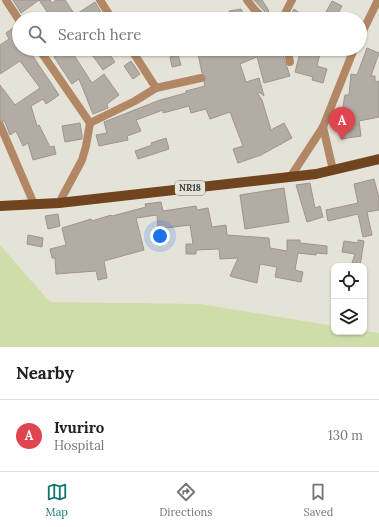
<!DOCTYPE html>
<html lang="en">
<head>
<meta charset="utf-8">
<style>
	body { margin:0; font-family:Lora,serif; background:#f6f6f6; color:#202124 }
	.controls { position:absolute; right:12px; bottom:12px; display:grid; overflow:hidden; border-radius:8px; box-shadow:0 1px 3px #0004 }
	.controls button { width:36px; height:36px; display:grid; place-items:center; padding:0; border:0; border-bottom:1px solid #e0e0e0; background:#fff; color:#202124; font:20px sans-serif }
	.you { position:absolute; left:160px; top:236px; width:14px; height:14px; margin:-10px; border:3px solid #fff; border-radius:50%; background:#1a73e8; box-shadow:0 0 0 6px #1a73e833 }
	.badge { display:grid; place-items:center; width:26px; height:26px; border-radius:50%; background:#0f766e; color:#fff; font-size:13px; font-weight:700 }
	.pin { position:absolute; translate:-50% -33px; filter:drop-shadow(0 1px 2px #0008) }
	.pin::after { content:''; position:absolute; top:21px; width:14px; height:12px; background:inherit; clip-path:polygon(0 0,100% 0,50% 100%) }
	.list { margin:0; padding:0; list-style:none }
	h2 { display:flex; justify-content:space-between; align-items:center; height:52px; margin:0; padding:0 16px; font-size:17px }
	h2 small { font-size:13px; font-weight:400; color:#757577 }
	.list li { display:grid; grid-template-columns:26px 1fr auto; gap:12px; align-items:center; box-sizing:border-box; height:72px; padding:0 16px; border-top:1px solid #e0e0e0 }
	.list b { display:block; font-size:15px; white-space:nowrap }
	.list p { margin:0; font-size:13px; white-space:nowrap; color:#757577 }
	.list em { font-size:13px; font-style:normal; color:#757577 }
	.icon { flex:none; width:22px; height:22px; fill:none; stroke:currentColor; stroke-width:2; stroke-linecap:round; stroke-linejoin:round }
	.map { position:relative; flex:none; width:379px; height:347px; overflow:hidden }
	.search { position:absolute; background:#fff; box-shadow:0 1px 3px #0004; left:12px; right:12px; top:12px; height:44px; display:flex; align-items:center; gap:10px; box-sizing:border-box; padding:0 14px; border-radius:22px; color:#757577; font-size:15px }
	.sheet { height:124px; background:#fff }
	nav { display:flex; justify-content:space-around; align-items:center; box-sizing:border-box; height:56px; border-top:1px solid #e0e0e0; background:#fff; font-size:11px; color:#757577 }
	nav a { display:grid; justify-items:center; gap:2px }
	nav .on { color:#0f766e }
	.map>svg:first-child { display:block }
	.green { fill:#cfddab }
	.building { fill:#b3aca4; stroke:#9c958e }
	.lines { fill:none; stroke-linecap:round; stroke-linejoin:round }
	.street { stroke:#b28766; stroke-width:8 }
	.primary { stroke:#70441f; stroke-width:10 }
	.labels { text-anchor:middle; stroke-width:3; stroke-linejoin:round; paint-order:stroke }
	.shield { fill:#e5e3d8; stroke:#6f6d67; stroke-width:1 }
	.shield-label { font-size:9px; font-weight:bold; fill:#3c3b37 }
</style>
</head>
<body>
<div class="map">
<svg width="379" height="347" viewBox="0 0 379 347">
	<rect width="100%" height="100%" fill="#e5e3d8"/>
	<polygon class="green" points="0,245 50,302 200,304 334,326 334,332 364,331 379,333 379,347 0,347"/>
	<g class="building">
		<polygon points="13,0 50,0 52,3 56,0 65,0 75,15 95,2 105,19 68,19 64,12 52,19 39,0 21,13"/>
		<polygon points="254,0 262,0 269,11 266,13"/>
		<polygon points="332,1 342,6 335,19 325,14"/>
		<polygon points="241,9 246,19 218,19 231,13 229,11"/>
		<polygon points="294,9 300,13 297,19 288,19"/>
		<polygon points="13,28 19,37 19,49 28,49 59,95 46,104 43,99 31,106 37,126 39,125 50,147 54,146 56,154 33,160 28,143 23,146 16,131 10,135 5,122 0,120 0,85 15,105 40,88 20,61 0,74 0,45 9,39 6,33"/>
		<polygon points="367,48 379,53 371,76 375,76 375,82 379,81 379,117 359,121 361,136 341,139 338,118 341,117 345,95 349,95 351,74 357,75"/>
		<polygon points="66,49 70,49 92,83 104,74 119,95 107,104 108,108 93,114 79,79 72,84 54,57"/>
		<polygon points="88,49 106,49 115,62 103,70"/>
		<polygon points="197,49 281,49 290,76 264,83 257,57 240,64 246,82 259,78 264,96 259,92 258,94 262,100 271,130 284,123 292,138 261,155 238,163 233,149 243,146 230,112 210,119 206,109 191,113 189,106 163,113 163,110 136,120 141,131 127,136 128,140 99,146 96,135 107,133 104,122 160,100 186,93 186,91 205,86 204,82 206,77 202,73"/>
		<polygon points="301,49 321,49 317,66 327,69 323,83 312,80 313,77 295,72"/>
		<polygon points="178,55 181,65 172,67 170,57"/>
		<polygon points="131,61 140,74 133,79 124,66"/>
		<polygon points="80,123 82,135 82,139 65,142 62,126"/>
		<polygon points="166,138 169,149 138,159 135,151 152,145 151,143"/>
		<polygon points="374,179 379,198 379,210 367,212 372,235 363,237 358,214 328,221 326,210 358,203 354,184"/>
		<polygon points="310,183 315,208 320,206 323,217 307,222 296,185"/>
		<polygon points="284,188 289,222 245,229 240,195"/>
		<polygon points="161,202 163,211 196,206 197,210 208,208 212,227 226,225 227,235 269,238 270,248 287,251 287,240 300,240 300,243 327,246 327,254 316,253 316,255 298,253 295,270 303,272 301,282 275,277 277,267 260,264 257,283 233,277 230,276 238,258 220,259 219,249 196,250 196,254 186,254 186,244 193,244 190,225 158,229 157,215 136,218 144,250 104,261 107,278 98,280 96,271 56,274 55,258 52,258 50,249 66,245 62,228 91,219 92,221 111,215 112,216 146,207 145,204"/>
		<polygon points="58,214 60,226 48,229 45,216"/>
		<polygon points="28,235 43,238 42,247 27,244"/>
		<polygon points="358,240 364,241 360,266 351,266 355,254 342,252 344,241 358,243"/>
	</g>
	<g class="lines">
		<g class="street">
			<polyline points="6,0 19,20"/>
			<polyline points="100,0 112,19"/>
			<polyline points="247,0 254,9 264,19"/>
			<polyline points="282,19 292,0"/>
			<polyline points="360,37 378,0"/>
			<polyline points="39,49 90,123 86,146 82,160 59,203"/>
			<polyline points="131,49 156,88"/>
			<polyline points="287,49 290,62"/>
			<polyline points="90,123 135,101 156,88 201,78"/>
			<polyline points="0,125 34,204"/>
			<polyline points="323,127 333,170"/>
			<polyline points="291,176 323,127 354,49"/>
		</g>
		<polyline class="primary" points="0,206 59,203 316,174 379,159"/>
	</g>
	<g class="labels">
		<rect class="shield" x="175" y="181" width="30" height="14" rx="3"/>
		<g class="shield-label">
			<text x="190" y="191">NR18</text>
		</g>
	</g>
</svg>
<div class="controls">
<button><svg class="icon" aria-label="locate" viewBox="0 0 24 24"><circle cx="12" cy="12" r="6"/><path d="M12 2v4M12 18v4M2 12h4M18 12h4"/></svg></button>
<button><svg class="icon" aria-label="layers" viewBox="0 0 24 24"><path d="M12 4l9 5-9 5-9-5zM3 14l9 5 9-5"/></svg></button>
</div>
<div class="you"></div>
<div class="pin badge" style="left:342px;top:140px;background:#e0444e">A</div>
<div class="search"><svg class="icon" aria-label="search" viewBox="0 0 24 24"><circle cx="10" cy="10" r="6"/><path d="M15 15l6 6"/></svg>Search here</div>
</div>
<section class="sheet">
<h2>Nearby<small></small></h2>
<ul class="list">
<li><span class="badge" style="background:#e0444e">A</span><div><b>Ivuriro</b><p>Hospital</p></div><em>130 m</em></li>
</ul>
</section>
<nav>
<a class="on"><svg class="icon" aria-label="map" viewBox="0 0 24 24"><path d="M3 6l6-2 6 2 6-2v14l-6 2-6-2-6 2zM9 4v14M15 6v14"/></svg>Map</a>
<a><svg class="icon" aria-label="directions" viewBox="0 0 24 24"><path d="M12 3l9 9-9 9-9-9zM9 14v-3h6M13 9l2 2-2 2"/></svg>Directions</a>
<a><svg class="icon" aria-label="saved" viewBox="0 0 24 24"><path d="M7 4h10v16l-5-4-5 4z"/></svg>Saved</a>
</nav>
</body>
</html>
